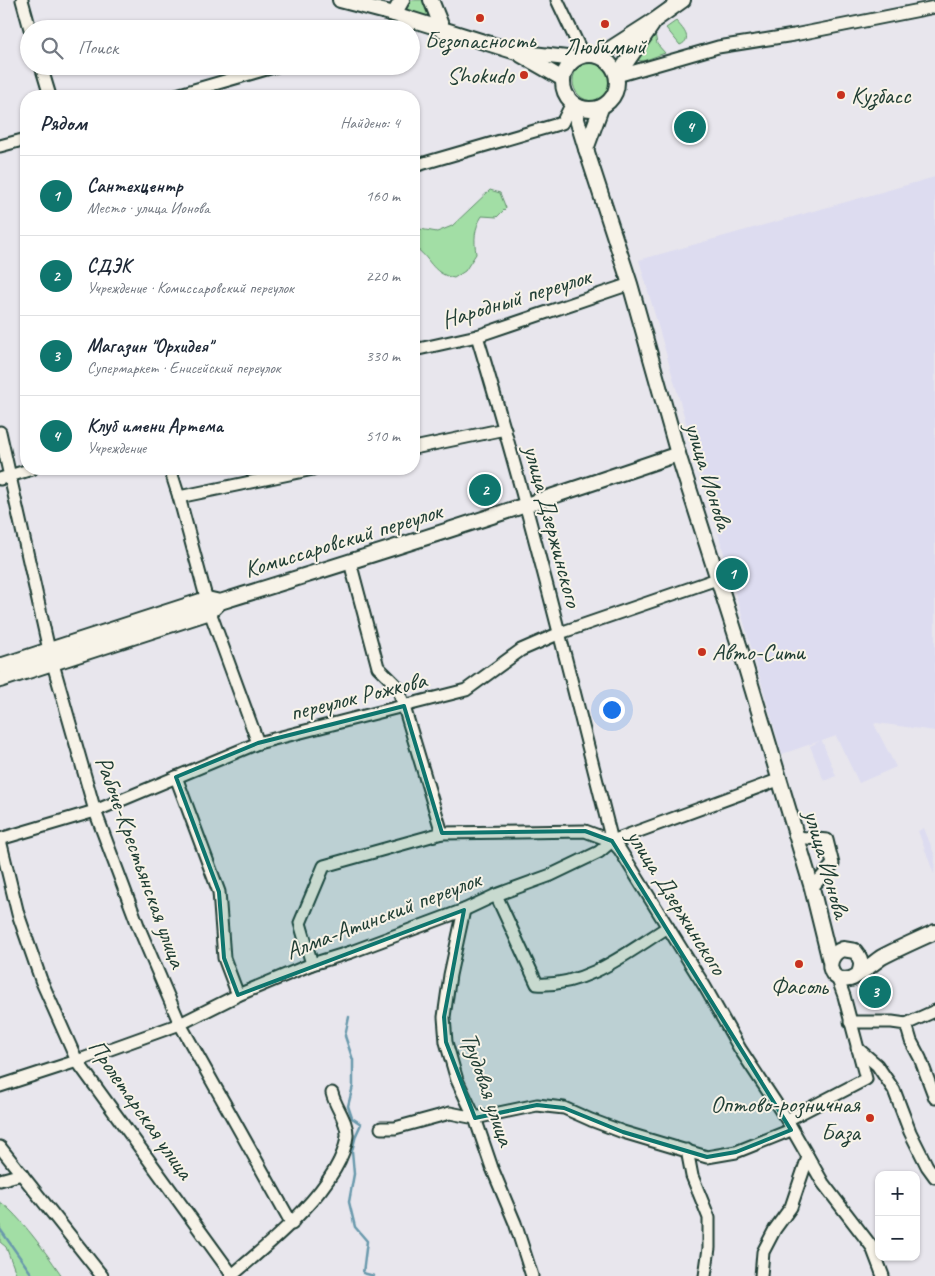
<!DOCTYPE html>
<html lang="ru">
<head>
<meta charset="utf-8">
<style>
	body { margin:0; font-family:Caveat,sans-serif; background:#f2f2f3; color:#1f2937 }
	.controls { position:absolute; right:15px; bottom:15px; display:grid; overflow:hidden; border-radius:10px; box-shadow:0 1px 4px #0004 }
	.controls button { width:45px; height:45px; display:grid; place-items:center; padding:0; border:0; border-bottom:1px solid #e0e1e3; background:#fff; color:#1f2937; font:25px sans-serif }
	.you { position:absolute; left:611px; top:709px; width:18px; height:18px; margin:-12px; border:4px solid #fff; border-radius:50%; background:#1a73e8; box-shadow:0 0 0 8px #1a73e833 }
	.badge { display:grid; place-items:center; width:32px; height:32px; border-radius:50%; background:#0f766e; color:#fff; font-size:16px; font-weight:700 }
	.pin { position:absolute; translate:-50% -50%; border:2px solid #fff; box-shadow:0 1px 5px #0006 }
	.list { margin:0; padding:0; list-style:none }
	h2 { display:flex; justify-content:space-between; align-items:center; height:65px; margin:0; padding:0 20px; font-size:21px }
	h2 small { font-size:16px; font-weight:400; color:#747a83 }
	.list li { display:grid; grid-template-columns:32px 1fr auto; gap:15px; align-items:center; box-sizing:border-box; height:80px; padding:0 20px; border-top:1px solid #e0e1e3 }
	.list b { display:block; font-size:19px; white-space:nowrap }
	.list p { margin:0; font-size:16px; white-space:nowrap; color:#747a83 }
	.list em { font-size:16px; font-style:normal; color:#747a83 }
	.icon { flex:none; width:28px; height:28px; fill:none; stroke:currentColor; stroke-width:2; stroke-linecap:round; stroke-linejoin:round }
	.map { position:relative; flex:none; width:935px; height:1276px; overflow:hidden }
	.search { position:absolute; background:#fff; box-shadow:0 1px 4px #0004; left:20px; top:20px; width:400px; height:55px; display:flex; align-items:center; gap:12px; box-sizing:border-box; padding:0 18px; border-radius:28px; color:#747a83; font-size:19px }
	.panel { position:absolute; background:#fff; box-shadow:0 1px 4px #0004; left:20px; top:90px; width:400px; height:385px; border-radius:20px }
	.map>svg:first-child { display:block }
	.built { fill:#dddcf0 }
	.green { fill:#a2dea5; stroke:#608e6c }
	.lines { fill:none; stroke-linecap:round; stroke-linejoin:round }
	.stream { stroke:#6999ac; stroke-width:2.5 }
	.minor-casing { stroke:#1f3d34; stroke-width:15 }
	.major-casing { stroke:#1f3d34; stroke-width:18 }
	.minor { stroke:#f7f3e8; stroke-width:11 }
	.major { stroke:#f7f3e8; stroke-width:14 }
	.marked { fill:#0f766e; fill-opacity:0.2; stroke:#0f766e; stroke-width:4; stroke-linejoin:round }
	.poi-dot { fill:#c8321e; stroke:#f7f3e8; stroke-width:2 }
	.labels { text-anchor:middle; stroke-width:4; stroke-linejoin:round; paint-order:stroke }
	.poi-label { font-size:24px; fill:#1f3d34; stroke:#f7f3e8 }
	.street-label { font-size:24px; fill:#1f3d34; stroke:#f7f3e8 }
</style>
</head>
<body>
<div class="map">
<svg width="935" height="1276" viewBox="0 0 935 1276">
	<rect width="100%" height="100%" fill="#e8e6ed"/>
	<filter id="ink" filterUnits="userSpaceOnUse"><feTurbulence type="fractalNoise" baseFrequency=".02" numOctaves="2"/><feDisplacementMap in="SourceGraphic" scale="10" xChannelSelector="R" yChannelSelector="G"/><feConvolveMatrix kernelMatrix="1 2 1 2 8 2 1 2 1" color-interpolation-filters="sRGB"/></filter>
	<g filter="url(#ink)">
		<g class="built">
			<polygon points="935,177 935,731 877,723 874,724 896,767 859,783 836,736 822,741 836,776 824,781 810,746 820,741 782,754 639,260"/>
			<polygon points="924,828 935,856 934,874 918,831"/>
		</g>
		<g class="green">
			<polygon points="406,0 427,0 432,19 404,13"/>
			<path d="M676 21C682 28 694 39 680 45L666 28Z"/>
			<polygon points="655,33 657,44 665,53 643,61 634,60"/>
			<circle cx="593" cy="81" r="20"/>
			<path d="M490 190 500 193 506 208 497 217 482 216C474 229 474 239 476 254L465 271 454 278C430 273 431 257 414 247V228L437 232 452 226Z"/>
			<path d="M0 1202C17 1212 50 1258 62 1276H17L6 1247 0 1242Z"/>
		</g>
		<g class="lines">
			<g class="stream">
				<polyline points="349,1017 345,1036 353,1060 353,1086 348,1106 352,1118 361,1124 356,1135 352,1151 354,1174 349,1202 355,1227 367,1241 363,1273 374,1276"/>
				<polyline points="0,1229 33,1276"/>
			</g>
			<defs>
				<g id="minor">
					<polyline points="22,0 30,29"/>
					<polyline points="557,0 583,55"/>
					<polyline points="398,29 417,21"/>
					<polyline points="41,66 50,96"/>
					<polyline points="617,76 718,47 794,35 935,7"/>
					<polyline points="173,96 277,66"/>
					<polyline points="0,146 26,139"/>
					<polyline points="414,166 562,123 572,103"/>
					<path d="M477 336C528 503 569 672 612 841L620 850 705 987 740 1049 787 1120 823 1183 872 1247 883 1276"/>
					<polyline points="414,350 477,336 630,284"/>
					<polyline points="0,432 49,650 95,811 139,928 180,1024 292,1224"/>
					<polyline points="414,448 505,429"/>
					<polyline points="170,469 179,497 210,612 258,743"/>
					<polyline points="0,479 32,469"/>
					<polyline points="179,497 313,469"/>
					<polyline points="350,562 378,667 398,687 442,833"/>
					<polyline points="176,777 219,892 224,958 238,995"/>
					<polyline points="797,837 827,840 833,864 812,888"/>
					<polyline points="0,839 95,811 258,743 466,690 521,650 560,633 717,579"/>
					<polyline points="0,840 18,914 41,980 77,1061 233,1276"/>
					<path d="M496 895 537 984C586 987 628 952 668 927"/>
					<polyline points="464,910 450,975 444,1017 446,1042 457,1080 475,1118 492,1168 515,1223 532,1276"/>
					<polyline points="312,964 300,923 324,866 442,833 585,831 612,841"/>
					<polyline points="850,1022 892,1022 906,1024 911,1041 920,1058 935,1098"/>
					<polyline points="906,1024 935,1011"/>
					<polyline points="857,1048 877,1065 894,1090 910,1132 927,1166 935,1177"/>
					<polyline points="0,1086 77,1061 180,1024 238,995 312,964 351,952 464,910 496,895 551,875 599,852 612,841 778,780"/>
					<polyline points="787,1120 866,1079 844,996 837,977"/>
					<polyline points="381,1128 395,1128 450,1113 475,1118 537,1105 564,1108 591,1120 623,1132 707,1157 736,1152 791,1130"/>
					<polyline points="0,1147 102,1276"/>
					<polyline points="687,1150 692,1176 709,1218 709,1248 705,1276"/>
					<polyline points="0,1180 22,1174"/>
					<path d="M231 1276C267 1246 342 1185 347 1136 348 1121 335 1107 332 1093"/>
					<polyline points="761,1276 763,1252 775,1229 791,1207 808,1157"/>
				</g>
				<g id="major">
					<polyline points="340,0 394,14 516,52 575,59"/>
					<polyline points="431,0 443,30"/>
					<polyline points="394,14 402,0"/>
					<circle cx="590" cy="82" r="27"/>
					<polyline points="521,55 563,79"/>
					<polyline points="599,56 655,20 683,0"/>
					<polyline points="617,76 652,25"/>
					<polyline points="572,103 586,149 630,284 678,454 740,648 812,888 830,961"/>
					<polyline points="586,149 601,108"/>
					<path d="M0 666 207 599 220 602C373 555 526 506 678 454"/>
					<polyline points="0,680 210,612 220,602"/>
					<path d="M859 973C863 964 861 958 855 951L843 949C822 957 829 984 850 979 858 977 874 962 882 957 899 948 917 940 935 932"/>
				</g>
			</defs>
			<use href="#minor" class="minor-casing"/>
			<use href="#major" class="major-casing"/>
			<use href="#minor" class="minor"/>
			<use href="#major" class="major"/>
		</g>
	</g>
	<path class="marked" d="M404 706 442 833 585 831 612 841 791 1130 736 1152 707 1157 623 1132 564 1108 537 1105 475 1118 446 1042 444 1017 464 910 238 995 224 958 219 892 176 777 258 743Z"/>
	<g class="poi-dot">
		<circle cx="480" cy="18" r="5"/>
		<circle cx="605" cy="24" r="5"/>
		<circle cx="524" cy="75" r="5"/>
		<circle cx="841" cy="95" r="5"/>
		<circle cx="702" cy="652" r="5"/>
		<circle cx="799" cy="964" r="5"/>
		<circle cx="870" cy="1118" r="5"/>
	</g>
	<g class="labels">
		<g class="poi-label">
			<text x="480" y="48">Безопасность</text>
			<text x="605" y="54">Любимый</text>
			<text x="514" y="83" text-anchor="end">Shokudo</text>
			<text x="851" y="103" text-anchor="start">Кузбасс</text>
			<text x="712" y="660" text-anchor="start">Авто-Сити</text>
			<text x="799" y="994">Фасоль</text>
			<text x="860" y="1112" text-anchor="end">Оптово-розничная<tspan x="860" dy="28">База</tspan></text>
		</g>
		<g class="street-label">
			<text transform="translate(516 298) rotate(-17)" y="8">Народный переулок</text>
			<text transform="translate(709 476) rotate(73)" y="8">улица Ионова</text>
			<text transform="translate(553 526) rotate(75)" y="8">улица Дзержинского</text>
			<text transform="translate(343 540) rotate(-17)" y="8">Комиссаровский переулок</text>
			<text transform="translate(358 696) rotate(-14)" y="8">переулок Рожкова</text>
			<text transform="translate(141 862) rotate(70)" y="8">Рабоче-Крестьянская улица</text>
			<text transform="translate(827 864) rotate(74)" y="8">улица Ионова</text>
			<text transform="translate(677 902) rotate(58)" y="8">улица Дзержинского</text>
			<text transform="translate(383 915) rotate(-21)" y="8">Алма-Атинский переулок</text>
			<text transform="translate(488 1089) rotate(71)" y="8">Трудовая улица</text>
			<text transform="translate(141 1109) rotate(55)" y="8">Пролетарская улица</text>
		</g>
	</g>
</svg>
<div class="controls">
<button>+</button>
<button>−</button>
</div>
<div class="you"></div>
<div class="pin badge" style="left:732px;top:574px">1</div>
<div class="pin badge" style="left:485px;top:490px">2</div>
<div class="pin badge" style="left:875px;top:992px">3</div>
<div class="pin badge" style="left:690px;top:127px">4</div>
<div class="search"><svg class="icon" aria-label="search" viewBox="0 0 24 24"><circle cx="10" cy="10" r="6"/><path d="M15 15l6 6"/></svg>Поиск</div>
<section class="panel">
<h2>Рядом<small>Найдено: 4</small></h2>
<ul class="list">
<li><span class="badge">1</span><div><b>Сантехцентр</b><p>Место · улица Ионова</p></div><em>160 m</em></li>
<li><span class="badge">2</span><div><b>СДЭК</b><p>Учреждение · Комиссаровский переулок</p></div><em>220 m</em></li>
<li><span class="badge">3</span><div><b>Магазин &quot;Орхидея&quot;</b><p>Супермаркет · Енисейский переулок</p></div><em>330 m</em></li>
<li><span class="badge">4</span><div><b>Клуб имени Артема</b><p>Учреждение</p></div><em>510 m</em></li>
</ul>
</section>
</div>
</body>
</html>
